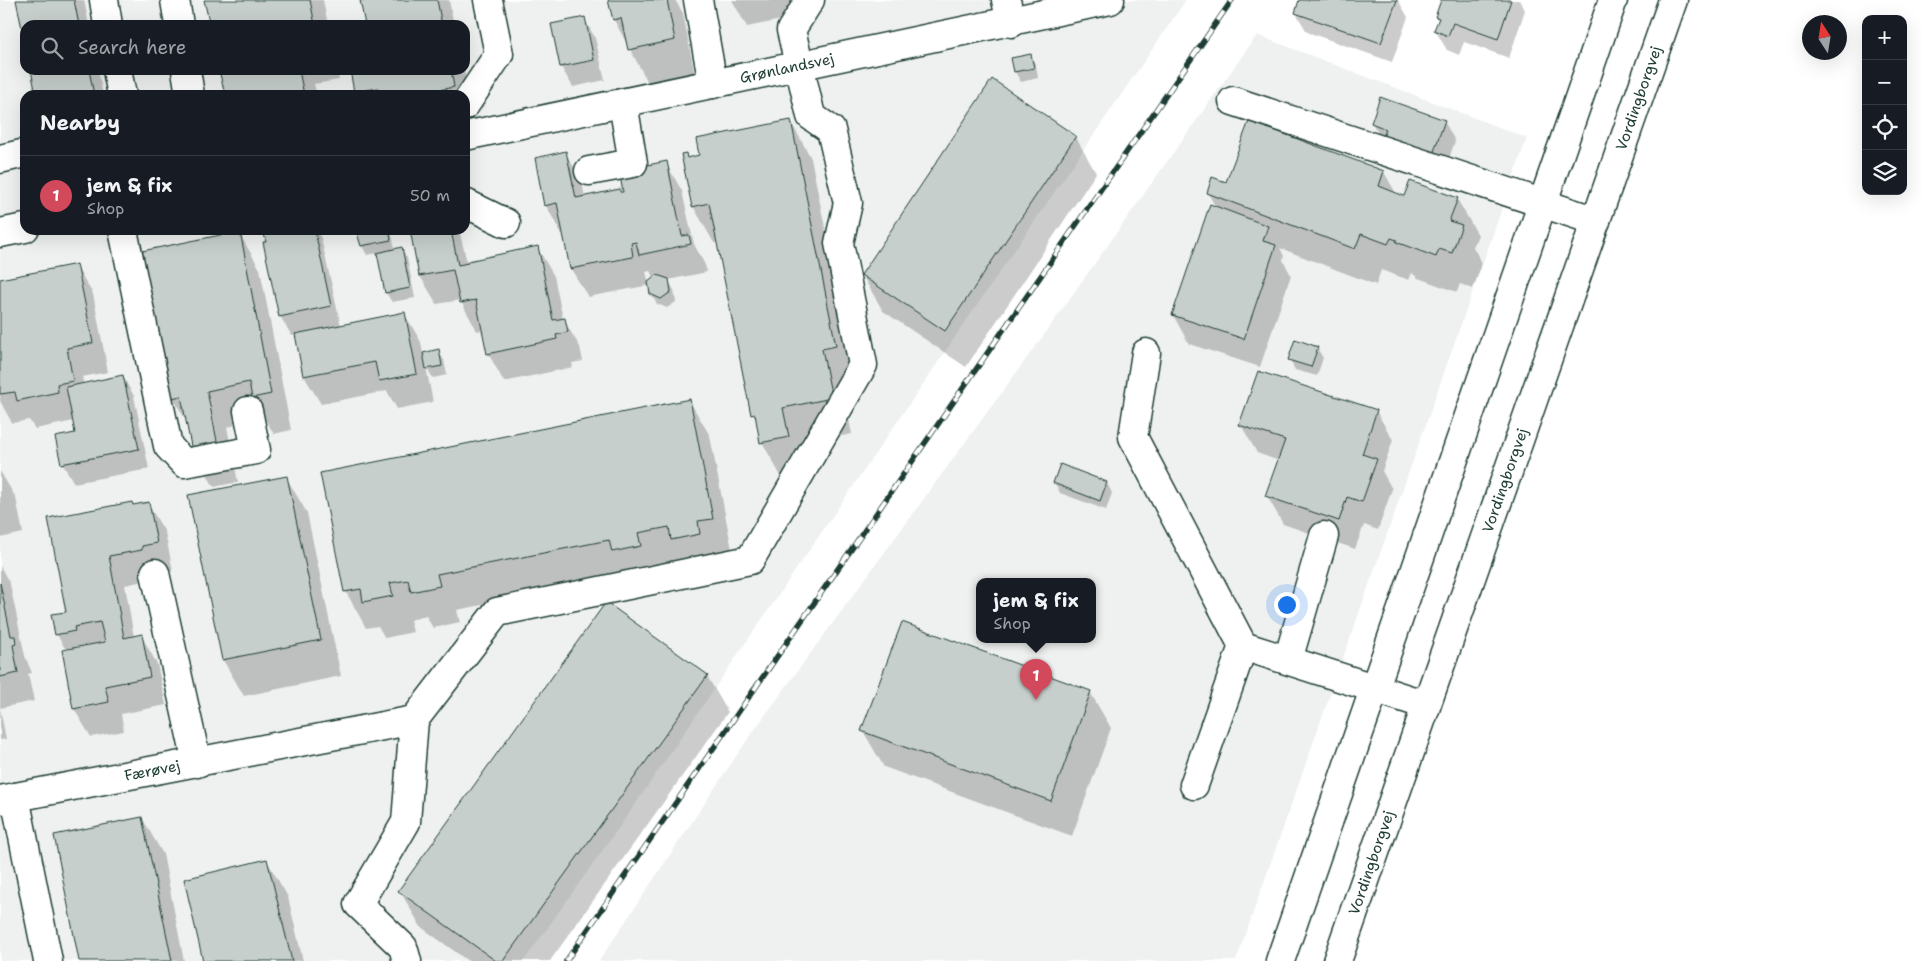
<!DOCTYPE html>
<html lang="en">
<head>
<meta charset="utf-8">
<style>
	body { margin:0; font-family:"Shantell Sans",sans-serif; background:#242831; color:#f1f3f6 }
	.controls { position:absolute; right:15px; top:15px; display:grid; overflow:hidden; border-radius:10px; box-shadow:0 5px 20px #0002 }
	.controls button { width:45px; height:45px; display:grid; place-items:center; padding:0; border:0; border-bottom:1px solid #363941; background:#171b24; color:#f1f3f6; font:25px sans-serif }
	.compass { position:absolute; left:1802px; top:15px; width:45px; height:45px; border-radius:50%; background:#171b24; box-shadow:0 5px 20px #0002; rotate:348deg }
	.you { position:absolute; left:1286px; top:604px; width:18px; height:18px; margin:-12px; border:4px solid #fff; border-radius:50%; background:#1a73e8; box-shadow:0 0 0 8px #1a73e833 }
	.badge { display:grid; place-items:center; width:32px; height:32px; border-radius:50%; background:#d1495b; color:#fff; font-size:16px; font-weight:700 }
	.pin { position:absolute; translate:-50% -41px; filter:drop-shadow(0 1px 2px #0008) }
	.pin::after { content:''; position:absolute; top:26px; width:18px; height:15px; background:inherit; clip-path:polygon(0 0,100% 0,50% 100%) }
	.popup { position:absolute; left:976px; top:578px; width:120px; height:65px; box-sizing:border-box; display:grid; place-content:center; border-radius:10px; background:#171b24; filter:drop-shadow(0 1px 4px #0005); font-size:16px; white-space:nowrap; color:#9ea1a6 }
	.popup b { font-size:19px; color:#f1f3f6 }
	.popup::after { content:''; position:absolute; left:50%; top:100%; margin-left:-10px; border:10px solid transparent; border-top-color:#171b24 }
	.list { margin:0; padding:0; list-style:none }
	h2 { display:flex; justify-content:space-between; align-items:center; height:65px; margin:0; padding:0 20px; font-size:21px }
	h2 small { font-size:16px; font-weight:400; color:#9ea1a6 }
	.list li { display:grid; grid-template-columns:32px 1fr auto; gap:15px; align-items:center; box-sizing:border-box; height:80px; padding:0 20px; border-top:1px solid #363941 }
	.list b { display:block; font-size:19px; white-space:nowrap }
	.list p { margin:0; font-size:16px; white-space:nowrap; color:#9ea1a6 }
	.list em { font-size:16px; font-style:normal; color:#9ea1a6 }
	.icon { flex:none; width:28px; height:28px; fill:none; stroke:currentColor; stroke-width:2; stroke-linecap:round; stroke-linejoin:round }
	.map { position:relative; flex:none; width:1922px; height:961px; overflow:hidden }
	.search { position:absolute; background:#171b24; box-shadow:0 5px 20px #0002; left:20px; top:20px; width:450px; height:55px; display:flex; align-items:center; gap:12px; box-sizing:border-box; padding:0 18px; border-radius:15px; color:#9ea1a6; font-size:19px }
	.panel { position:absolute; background:#171b24; box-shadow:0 5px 20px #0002; left:20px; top:90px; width:450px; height:145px; border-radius:15px }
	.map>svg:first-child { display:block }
	.built { fill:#eef1f0; fill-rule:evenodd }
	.shadow { fill:#0003; fill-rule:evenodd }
	.building { fill:#c7cfcc; stroke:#1f3d34 }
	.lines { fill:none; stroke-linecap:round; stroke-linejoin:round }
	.minor-casing { stroke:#1f3d34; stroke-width:31 }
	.major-casing { stroke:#1f3d34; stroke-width:31 }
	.minor { stroke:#fff; stroke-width:28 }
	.major { stroke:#fff; stroke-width:28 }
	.rail-casing { stroke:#1f3d34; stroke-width:5.5 }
	.rail { stroke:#fff; stroke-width:4; stroke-dasharray:11; stroke-linecap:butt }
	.labels { text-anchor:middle; stroke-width:4; stroke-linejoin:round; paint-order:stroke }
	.street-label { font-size:15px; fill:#1f3d34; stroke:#fff }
</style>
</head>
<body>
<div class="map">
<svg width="1922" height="961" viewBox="0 0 1922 961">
	<rect width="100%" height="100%" fill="#fff"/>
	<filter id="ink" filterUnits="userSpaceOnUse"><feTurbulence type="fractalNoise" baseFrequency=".02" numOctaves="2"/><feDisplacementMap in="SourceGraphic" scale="10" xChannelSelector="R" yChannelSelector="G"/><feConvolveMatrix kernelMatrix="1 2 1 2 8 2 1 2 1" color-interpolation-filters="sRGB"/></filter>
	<g filter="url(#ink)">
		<g class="built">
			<path d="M0 0H1186L632 809 524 961H0ZM25 25H465V70H25ZM25 95H465V230H25Z"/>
			<path d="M1257 35 1527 138 1236 961H599L747 740 1046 332ZM980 581H1092V639H980Z"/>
		</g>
		<g class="shadow">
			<polygon points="17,0 84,0 89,25 25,25 25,37"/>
			<polygon points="206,0 323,0 328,25 211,25"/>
			<polygon points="361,0 449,0 454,25 366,25"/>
			<polygon points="610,0 675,0 683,13 695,76 650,86 614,20"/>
			<polygon points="732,0 802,0 805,15 747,27"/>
			<polygon points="1301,0 1398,0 1408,17 1392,62 1307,32 1296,13"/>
			<polygon points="1442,0 1519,0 1525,10 1509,58 1464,42 1459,55 1447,50 1435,30 1439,21 1437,17"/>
			<polygon points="584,18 595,38 605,80 573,87 561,67 552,25"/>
			<polygon points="1030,56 1036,65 1038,78 1021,82 1015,72 1013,59"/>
			<polygon points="32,70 98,70 103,95 37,95"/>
			<polygon points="221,70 337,70 339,80 314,84 317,95 226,95"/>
			<polygon points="351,70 464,70 474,123 465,124 465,95 357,95"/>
			<polygon points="1444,121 1455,141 1443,176 1384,143 1372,123"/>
			<polygon points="791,122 811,158 856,382 842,385 852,434 803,444 782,478 762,442 758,423 753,414 718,242 714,243 693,206 685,154 688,159 701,156"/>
			<polygon points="1075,136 1096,173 966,367 883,311 862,275"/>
			<path d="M565 152 582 181 585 198 619 190 621 193H624L666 163 682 191 694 244 705 265 707 272 668 280 674 290 676 302 667 308 657 304 651 294 650 285 588 297 571 269 564 234H562L546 206ZM650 271 654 279 649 283 646 272Z"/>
			<polygon points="1384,172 1397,195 1405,198 1457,199 1478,235 1473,247 1482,263 1473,289 1460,284 1457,292 1418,278 1412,273 1409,280 1381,270 1376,285 1280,248 1284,256 1283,260 1291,275 1260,367 1189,344 1173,315 1216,208 1208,193 1227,184"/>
			<polygon points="265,230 316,230 321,238 341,326 404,313 421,342 423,354 438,351 444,360 447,375 433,378 426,367 433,402 397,409 387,391 321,404 304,376 296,335 292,336 280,316"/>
			<polygon points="358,230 391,230 395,250 401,249 407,258 415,298 392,302 386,293 378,253 367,255 362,246"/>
			<polygon points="411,230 459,230 467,262 537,247 554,276 563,319 580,347 583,361 572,363 573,367 504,382 488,353 483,330 477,331 460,300 437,304 420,276"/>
			<polygon points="239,233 260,269 291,430 274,434 265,419 227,427 238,482 214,487 194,451 188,424 173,398"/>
			<polygon points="76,266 93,294 108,372 82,377 84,385 123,377 134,396 149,469 74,483 62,463 77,434 74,421 35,429 29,420 12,423 0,401 0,281"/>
			<polygon points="1317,348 1323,358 1317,376 1295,370 1290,360"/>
			<polygon points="689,400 710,436 733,555 457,610 460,622 433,628 426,616 410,620 413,632 385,638 378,626 366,628 346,592 322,474"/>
			<polygon points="1376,411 1393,440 1382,471 1392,489 1378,530 1364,525 1355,549 1283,524 1267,496 1279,461 1257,453 1241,425"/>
			<polygon points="1061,466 1107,483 1112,493 1106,510 1060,493 1055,483"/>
			<polygon points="0,471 16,498 23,533 0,538"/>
			<polygon points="286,477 307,513 341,676 244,696 223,660 189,496"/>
			<polygon points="148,504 165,532 173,571 157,575 158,578 125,585 134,637 141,635 157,664 166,705 121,714 124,731 91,737 74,709 66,650 57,635 67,613 134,506"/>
			<polygon points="0,566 10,584 25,656 32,673 28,674 34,701 0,708 6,739 0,740"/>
			<polygon points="606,603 707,676 728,712 550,961 468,961 421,927 400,891"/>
			<polygon points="1090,692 1111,728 1072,836 884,767 863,731"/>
			<polygon points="142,818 163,854 184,961 80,961"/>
			<polygon points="267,861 288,897 303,961 205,961"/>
		</g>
		<g class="building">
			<polygon points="16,0 74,0 79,25 25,25 25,43"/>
			<polygon points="204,0 310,0 315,25 210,25"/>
			<polygon points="360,0 437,0 442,25 365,25"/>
			<polygon points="608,0 667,0 675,40 628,50 621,18 613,20"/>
			<polygon points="1299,0 1397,0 1381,43 1295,13"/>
			<polygon points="1441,0 1511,0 1498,39 1453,23 1448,36 1434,30 1439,18 1435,17"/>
			<polygon points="585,17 594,60 560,67 551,24"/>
			<polygon points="1031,54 1034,68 1014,72 1011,58"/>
			<polygon points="31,70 89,70 94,95 36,95"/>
			<polygon points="219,70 299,70 304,95 225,95"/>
			<polygon points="350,70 451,70 454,87 423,93 423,95 379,95 378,88 354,92"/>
			<polygon points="992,79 1076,136 945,331 861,275"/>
			<polygon points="1380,97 1445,120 1432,157 1382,140 1386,129 1371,123"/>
			<polygon points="791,120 836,346 822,349 832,398 783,408 789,437 760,443 755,414 751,415 709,203 692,207 681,154 686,153 687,158 699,155 696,139"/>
			<polygon points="1249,121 1384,171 1379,186 1404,196 1410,181 1458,198 1449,221 1462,225 1452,253 1439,249 1436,257 1396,242 1397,240 1391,238 1388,244 1361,234 1355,249 1207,193 1212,177 1226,182"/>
			<polygon points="566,151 576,198 620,189 620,192 623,192 619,171 667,161 682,236 689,235 691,244 639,255 636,242 631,243 633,257 570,269 557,203 544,206 535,158"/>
			<polygon points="1210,204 1268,226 1263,241 1276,245 1244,339 1172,315"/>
			<polygon points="263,230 315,231 331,306 279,317 263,242 266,242"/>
			<polygon points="356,230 389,230 391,240 361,246"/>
			<polygon points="410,230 451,230 458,265 468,263 468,261 538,246 553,320 565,318 568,332 556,335 557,339 487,354 476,300 460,303 453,270 419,276"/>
			<polygon points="240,231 271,394 252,398 249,382 207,391 218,446 192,451 181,396 172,398 142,251"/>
			<polygon points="402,247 410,288 385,293 377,253"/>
			<polygon points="77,264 93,343 67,348 73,381 57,384 58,392 17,401 15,392 0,394 0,279"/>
			<polygon points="657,275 669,279 671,292 661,299 650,294 648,282"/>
			<polygon points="405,312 417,374 379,381 375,362 303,376 295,334"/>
			<polygon points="1295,339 1318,347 1311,367 1288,360"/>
			<polygon points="439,349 442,366 426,369 423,353"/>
			<polygon points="1258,371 1377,410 1362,454 1377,459 1362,502 1347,497 1339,521 1265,496 1285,440 1239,425"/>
			<polygon points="123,375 139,449 61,464 55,437 75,433 66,387"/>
			<polygon points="690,399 713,519 698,521 700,534 671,540 669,527 638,533 641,546 612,552 609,540 437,574 440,586 411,592 408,580 390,583 393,596 363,602 361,589 344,592 320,473"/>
			<polygon points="1060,464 1107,482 1100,501 1053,483"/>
			<polygon points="287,476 321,640 222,660 188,495"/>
			<polygon points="132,502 133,505 149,502 157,543 142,546 142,550 109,556 124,638 142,634 150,677 105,686 109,702 73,709 62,650 105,642 100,622 74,627 75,631 55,635 51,614 66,612 48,518"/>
			<polygon points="0,583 11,636 15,636 16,644 13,645 18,673 0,677"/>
			<polygon points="606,602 708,675 503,961 496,961 398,891"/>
			<polygon points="902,622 1091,691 1051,801 861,731"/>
			<polygon points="142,817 172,961 79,961 54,835"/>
			<polygon points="267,859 292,961 203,961 184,879"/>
		</g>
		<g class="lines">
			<defs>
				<g id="minor">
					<polyline points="104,0 108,25"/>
					<polyline points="175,0 179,25"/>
					<polyline points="698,0 713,84"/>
					<polyline points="1006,0 1011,23"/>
					<polyline points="117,70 122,95"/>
					<polyline points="186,70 190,95"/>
					<polyline points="1233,101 1596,221"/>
					<polyline points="465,105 499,54 488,0"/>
					<path id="s1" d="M465 136 1110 0"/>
					<polyline points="0,159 25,153"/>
					<polyline points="589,171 633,163 623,103"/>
					<polyline points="465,203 506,223"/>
					<polyline points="123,230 168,446 184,463 256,450 248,411"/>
					<polyline points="0,233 25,228"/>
					<polyline points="1146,353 1133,437 1243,646 1426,705"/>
					<polyline points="155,573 197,763"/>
					<polyline points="1288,660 1324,536"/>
					<polyline points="1194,785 1243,646"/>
					<polyline points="15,797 48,961"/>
					<path id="s2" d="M0 800 414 720 497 612 750 560 863 365 839 243 848 203 831 130 811 116 791 30 810 0"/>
					<polyline points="407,961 403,947 358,904 406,822 414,720"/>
				</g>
				<g id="major">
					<polyline points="1280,961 1613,0"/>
					<path id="s3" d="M1337 961 1673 0"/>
				</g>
			</defs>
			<use href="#minor" class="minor-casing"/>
			<use href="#major" class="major-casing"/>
			<use href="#minor" class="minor"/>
			<use href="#major" class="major"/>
			<defs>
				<polyline id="rail" points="566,961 1232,0"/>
			</defs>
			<use href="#rail" class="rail-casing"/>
			<use href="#rail" class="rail"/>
		</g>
	</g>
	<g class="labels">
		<g class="street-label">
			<text dy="5" stroke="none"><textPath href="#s1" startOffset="329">Grønlandsvej</textPath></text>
			<text dy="5" stroke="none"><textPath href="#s3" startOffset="914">Vordingborgvej</textPath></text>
			<text dy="5" stroke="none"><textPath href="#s3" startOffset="509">Vordingborgvej</textPath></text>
			<text dy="5" stroke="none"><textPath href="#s2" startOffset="155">Færøvej</textPath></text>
			<text dy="5" stroke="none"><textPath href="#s3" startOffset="104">Vordingborgvej</textPath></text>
		</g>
	</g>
</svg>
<div class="controls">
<button>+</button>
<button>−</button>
<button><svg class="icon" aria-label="locate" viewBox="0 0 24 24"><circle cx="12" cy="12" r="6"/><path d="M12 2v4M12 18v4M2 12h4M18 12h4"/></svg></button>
<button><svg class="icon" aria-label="layers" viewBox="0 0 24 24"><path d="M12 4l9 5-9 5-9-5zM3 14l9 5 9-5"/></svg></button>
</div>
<svg class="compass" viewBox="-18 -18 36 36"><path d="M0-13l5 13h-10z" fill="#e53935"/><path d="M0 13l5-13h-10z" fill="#9ea1a6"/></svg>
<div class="you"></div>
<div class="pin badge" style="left:1036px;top:700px">1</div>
<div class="popup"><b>jem &amp; fix</b>Shop</div>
<div class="search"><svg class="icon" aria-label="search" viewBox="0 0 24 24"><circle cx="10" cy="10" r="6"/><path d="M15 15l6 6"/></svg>Search here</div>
<section class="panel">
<h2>Nearby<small></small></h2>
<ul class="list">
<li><span class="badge">1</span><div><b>jem &amp; fix</b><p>Shop</p></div><em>50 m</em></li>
</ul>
</section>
</div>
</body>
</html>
